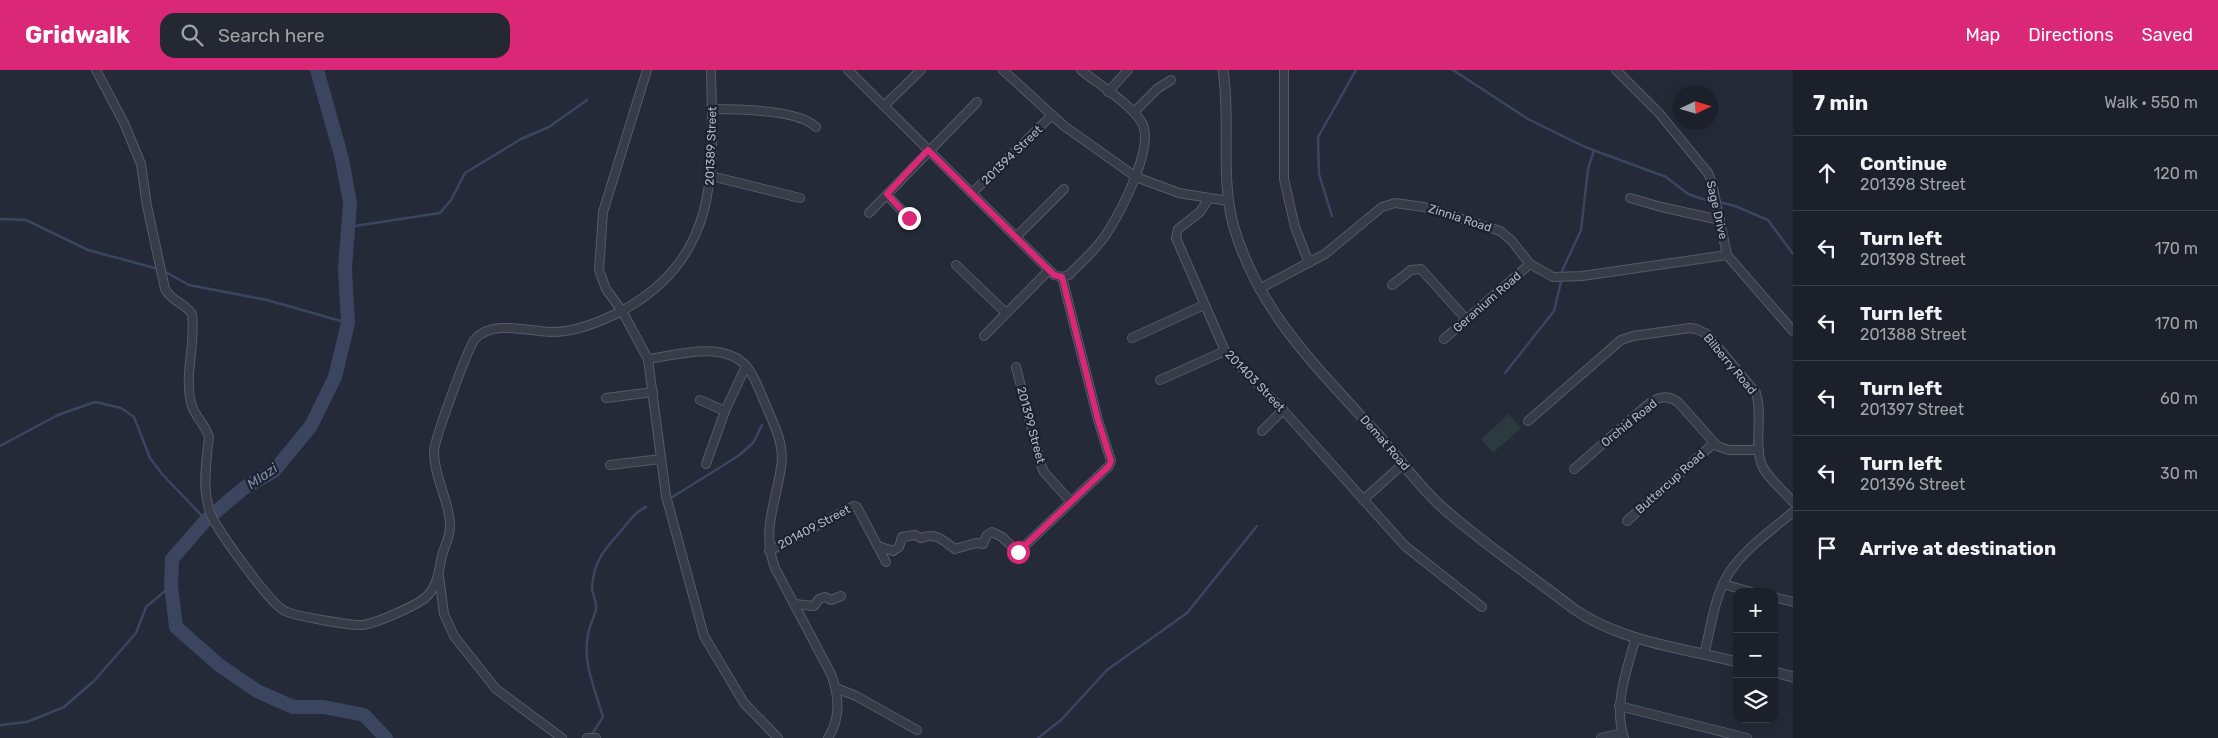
<!DOCTYPE html>
<html lang="en">
<head>
<meta charset="utf-8">
<style>
	body { margin:0; font-family:Rubik,sans-serif; background:#242832; color:#f1f3f6 }
	.controls { position:absolute; right:15px; bottom:15px; display:grid; overflow:hidden; border-radius:10px; box-shadow:0 5px 20px #0002 }
	.controls button { width:45px; height:45px; display:grid; place-items:center; padding:0; border:0; border-bottom:1px solid #393e47; background:#1b202a; color:#f1f3f6; font:25px sans-serif }
	.compass { position:absolute; left:1673px; top:15px; width:45px; height:45px; border-radius:50%; background:#1b202a; box-shadow:0 5px 20px #0002; rotate:86deg }
	.stop { position:absolute; width:15px; height:15px; margin:-11px; border:4px solid #db2777; border-radius:50%; background:#fff }
	.stop.end { background:#db2777; border-color:#fff; box-shadow:0 1px 5px #0008 }
	.list { margin:0; padding:0; list-style:none }
	h2 { display:flex; justify-content:space-between; align-items:center; height:65px; margin:0; padding:0 20px; font-size:21px }
	h2 small { font-size:16px; font-weight:400; color:#a0a3a8 }
	.list li { display:grid; grid-template-columns:32px 1fr auto; gap:15px; align-items:center; box-sizing:border-box; height:75px; padding:0 20px; border-top:1px solid #393e47 }
	.list b { display:block; font-size:19px; white-space:nowrap }
	.list p { margin:0; font-size:16px; white-space:nowrap; color:#a0a3a8 }
	.list em { font-size:16px; font-style:normal; color:#a0a3a8 }
	.icon { flex:none; width:28px; height:28px; fill:none; stroke:currentColor; stroke-width:2; stroke-linecap:round; stroke-linejoin:round }
	.map { position:relative; flex:none; width:1793px; height:668px; overflow:hidden }
	header { display:flex; align-items:center; gap:30px; box-sizing:border-box; height:70px; padding:0 25px; background:#db2777; color:#fff }
	header strong { font-size:24px }
	nav { display:flex; gap:28px; margin-inline-start:auto; font-size:18px }
	.search { width:350px; height:45px; background:#242832; display:flex; align-items:center; gap:12px; box-sizing:border-box; padding:0 18px; border-radius:15px; color:#a0a3a8; font-size:19px }
	main { display:flex }
	aside { flex:1; background:#1b202a }
	.map>svg:first-child { display:block }
	.green { fill:#2a3a3d }
	.lines { fill:none; stroke-linecap:round; stroke-linejoin:round }
	.stream { stroke:#3b4560; stroke-width:2.5 }
	.river { stroke:#3b4560; stroke-width:14 }
	.minor-casing { stroke:#565a67; stroke-width:10 }
	.tertiary-casing { stroke:#565a67; stroke-width:11 }
	.minor { stroke:#383c49; stroke-width:8 }
	.tertiary { stroke:#383c49; stroke-width:9 }
	.route { stroke:#db2777; stroke-width:6 }
	.labels { text-anchor:middle; stroke-width:4.5; stroke-linejoin:round; paint-order:stroke }
	.street-label { font-size:12px; fill:#b3b7c5; stroke:#1d212e }
	.water-label { font-size:14px; font-style:italic; fill:#7d8aaa; stroke:#1d212e }
</style>
</head>
<body>
<header>
<strong>Gridwalk</strong>
<div class="search"><svg class="icon" aria-label="search" viewBox="0 0 24 24"><circle cx="10" cy="10" r="6"/><path d="M15 15l6 6"/></svg>Search here</div>
<nav><a>Map</a><a>Directions</a><a>Saved</a></nav>
</header>
<main>
<div class="map">
<svg width="1793" height="668" viewBox="0 0 1793 668">
	<rect width="100%" height="100%" fill="#242a38"/>
	<polygon class="green" points="1509,344 1521,358 1493,383 1481,369"/>
	<g class="lines">
		<g class="stream">
			<polyline points="1453,0 1528,49 1585,77 1666,107 1688,124 1706,130"/>
			<polyline points="1719,132 1735,136 1768,150 1793,184"/>
			<polyline points="1332,146 1319,104 1318,67 1356,0"/>
			<polyline points="0,149 26,150 88,180 162,200 189,215 267,230 348,253"/>
			<polyline points="348,157 440,143 451,130 465,103 521,69 549,57 587,30"/>
			<polyline points="1562,201 1581,160 1588,99 1594,80"/>
			<polyline points="1505,303 1554,241 1561,212"/>
			<polyline points="0,376 58,345 95,332 121,338 134,347 150,388 162,404 206,450"/>
			<polyline points="671,428 738,386 753,373 762,355"/>
			<polyline points="0,655 27,652 64,637 94,611 136,563 146,537 171,516"/>
			<path d="M590 667 603 647C596 622 582 592 588 565 589 556 594 548 596 539 597 531 592 524 592 517 594 490 605 479 621 461 629 451 635 442 646 437"/>
			<polyline points="1038,668 1061,650 1107,600 1187,543 1257,456"/>
		</g>
		<polyline class="river" points="317,0 342,89 350,133 345,199 348,253 335,307 311,356 274,401 244,418 206,450 172,489 171,516 176,557 219,595 257,621 293,637 324,637 364,645 386,668"/>
		<defs>
			<g id="minor">
				<path d="M96 0 124 53 141 94 147 136 165 219C171 231 185 233 192 244 196 274 184 304 191 333 194 346 205 354 209 367 207 384 203 413 207 430 208 435 209 440 211 445 219 462 270 534 285 541 294 546 353 556 362 555 375 554 415 536 425 528 436 519 439 503 441 490 443 477 451 468 450 454 449 430 434 407 434 382 434 370 468 278 475 269 493 249 529 262 552 262 577 262 605 250 627 238 722 183 713 96 711 0"/>
				<polyline points="647,0 603,142 599,200 606,219 622,241 648,289 666,426 704,566 744,633 778,668"/>
				<path d="M848 0 1054 205 1062 207 1069 205C1081 192 1098 178 1107 163 1121 141 1155 77 1142 53 1133 36 1097 13 1081 0"/>
				<polyline points="1003,0 1064,56 1136,107 1179,123 1228,131"/>
				<polyline points="1284,0 1284,109 1295,157 1309,193"/>
				<polyline points="1616,0 1659,43 1708,103 1712,113 1727,185 1793,261"/>
				<polyline points="1108,22 1128,0"/>
				<polyline points="884,36 921,0"/>
				<path d="M712 39C737 39 799 40 816 57"/>
				<polyline points="1134,42 1157,19 1171,10"/>
				<polyline points="711,106 800,128"/>
				<polyline points="972,123 1051,46"/>
				<polyline points="887,125 909,148"/>
				<polyline points="1209,128 1200,142 1178,159 1176,168 1225,281 1283,340 1405,476 1482,537"/>
				<polyline points="1630,128 1661,137 1720,150"/>
				<polyline points="869,143 977,32"/>
				<polyline points="1016,167 1064,119"/>
				<polyline points="956,195 1006,243"/>
				<polyline points="1392,215 1411,200 1421,199 1466,249"/>
				<polyline points="1259,219 1325,184 1382,137 1395,133 1424,137 1500,161 1511,170 1530,194 1553,207 1582,206 1727,185"/>
				<polyline points="984,266 1049,200"/>
				<polyline points="1132,268 1204,235"/>
				<polyline points="1444,269 1530,194"/>
				<path d="M648 289C678 285 724 270 747 297 756 308 761 325 767 338 775 357 785 376 781 397 776 433 761 461 775 498L831 604C839 625 841 648 828 668"/>
				<polyline points="1016,297 1041,395 1044,402 1071,432"/>
				<polyline points="1160,310 1225,281"/>
				<polyline points="606,328 653,322"/>
				<polyline points="700,330 725,341"/>
				<path d="M1528 351 1621 270 1633 266 1690 258 1696 259 1707 264 1756 323C1763 345 1754 370 1761 393 1766 407 1783 420 1793 432"/>
				<polyline points="1262,361 1283,340"/>
				<polyline points="706,394 725,341 746,296"/>
				<polyline points="610,395 661,389"/>
				<path d="M1574 399 1646 336C1657 327 1666 324 1678 332L1717 376 1729 380H1759"/>
				<polyline points="1363,430 1403,394"/>
				<polyline points="1627,451 1714,373"/>
				<path d="M878 476 893 481 899 477 902 467 915 465 921 468C937 462 943 471 955 479L976 473 983 474 987 465 992 462 1002 467 1018 482"/>
				<polyline points="769,481 854,436 857,437 886,492"/>
				<polyline points="1014,486 1109,396 1111,391 1098,350 1062,207"/>
				<polyline points="439,506 444,544 454,566 496,619 562,668"/>
				<polyline points="1723,514 1751,522"/>
				<polyline points="1774,527 1793,532"/>
				<polyline points="794,534 814,536 819,529 825,527 831,530 841,526"/>
				<path d="M1704 584C1711 559 1714 526 1729 503 1744 479 1772 460 1793 442"/>
				<polyline points="836,618 856,626 917,660"/>
				<polyline points="1619,636 1747,668"/>
				<polyline points="587,668 596,668"/>
				<polyline points="1601,668 1622,663"/>
				<path d="M1624 668C1613 635 1627 599 1636 567"/>
			</g>
			<g id="tertiary">
				<path d="M1223 0C1231 51 1220 104 1233 154 1258 243 1320 300 1380 367 1401 390 1419 417 1443 438 1484 474 1531 506 1574 539 1621 572 1683 578 1737 592"/>
				<polyline points="1774,602 1793,607"/>
			</g>
		</defs>
		<use href="#minor" class="minor-casing"/>
		<use href="#tertiary" class="tertiary-casing"/>
		<use href="#minor" class="minor"/>
		<use href="#tertiary" class="tertiary"/>
	</g>
	<g class="lines">
		<polyline class="route" points="909,148 887,124 928,80 1054,205 1062,207 1098,350 1111,391 1109,396 1018,482"/>
	</g>
	<g class="labels">
		<g class="street-label">
			<text transform="translate(711 76) rotate(-88)" y="4">201389 Street</text>
			<text transform="translate(1012 85) rotate(-44)" y="4">201394 Street</text>
			<text transform="translate(1717 140) rotate(77)" y="4">Sage Drive</text>
			<text transform="translate(1460 148) rotate(18)" y="4">Zinnia Road</text>
			<text transform="translate(1487 232) rotate(-41)" y="4">Geranium Road</text>
			<text transform="translate(1730 294) rotate(50)" y="4">Bilberry Road</text>
			<text transform="translate(1255 311) rotate(46)" y="4">201403 Street</text>
			<text transform="translate(1629 353) rotate(-39)" y="4">Orchid Road</text>
			<text transform="translate(1031 355) rotate(75)" y="4">201399 Street</text>
			<text transform="translate(1385 373) rotate(49)" y="4">Demat Road</text>
			<text transform="translate(1670 412) rotate(-42)" y="4">Buttercup Road</text>
			<text transform="translate(814 457) rotate(-28)" y="4">201409 Street</text>
		</g>
		<g class="water-label">
			<text transform="translate(262 406) rotate(-35)" y="5">Mlazi</text>
		</g>
	</g>
</svg>
<div class="controls">
<button>+</button>
<button>−</button>
<button><svg class="icon" aria-label="layers" viewBox="0 0 24 24"><path d="M12 4l9 5-9 5-9-5zM3 14l9 5 9-5"/></svg></button>
</div>
<svg class="compass" viewBox="-18 -18 36 36"><path d="M0-13l5 13h-10z" fill="#e53935"/><path d="M0 13l5-13h-10z" fill="#a0a3a8"/></svg>
<div class="stop" style="left:1018px;top:482px"></div>
<div class="stop end" style="left:909px;top:148px"></div>
</div>
<aside>
<h2>7 min<small>Walk · 550 m</small></h2>
<ul class="list">
<li><svg class="icon" aria-label="ahead" viewBox="0 0 24 24"><path d="M12 20V5M6 11l6-6 6 6"/></svg><div><b>Continue</b><p>201398 Street</p></div><em>120 m</em></li>
<li><svg class="icon" aria-label="left" viewBox="0 0 24 24"><path d="M17 20v-9H6M10 6l-5 5 5 5"/></svg><div><b>Turn left</b><p>201398 Street</p></div><em>170 m</em></li>
<li><svg class="icon" aria-label="left" viewBox="0 0 24 24"><path d="M17 20v-9H6M10 6l-5 5 5 5"/></svg><div><b>Turn left</b><p>201388 Street</p></div><em>170 m</em></li>
<li><svg class="icon" aria-label="left" viewBox="0 0 24 24"><path d="M17 20v-9H6M10 6l-5 5 5 5"/></svg><div><b>Turn left</b><p>201397 Street</p></div><em>60 m</em></li>
<li><svg class="icon" aria-label="left" viewBox="0 0 24 24"><path d="M17 20v-9H6M10 6l-5 5 5 5"/></svg><div><b>Turn left</b><p>201396 Street</p></div><em>30 m</em></li>
<li><svg class="icon" aria-label="arrive" viewBox="0 0 24 24"><path d="M6 21V4h12l-3 4 3 4H6"/></svg><div><b>Arrive at destination</b></div></li>
</ul>
</aside>
</main>
</body>
</html>
